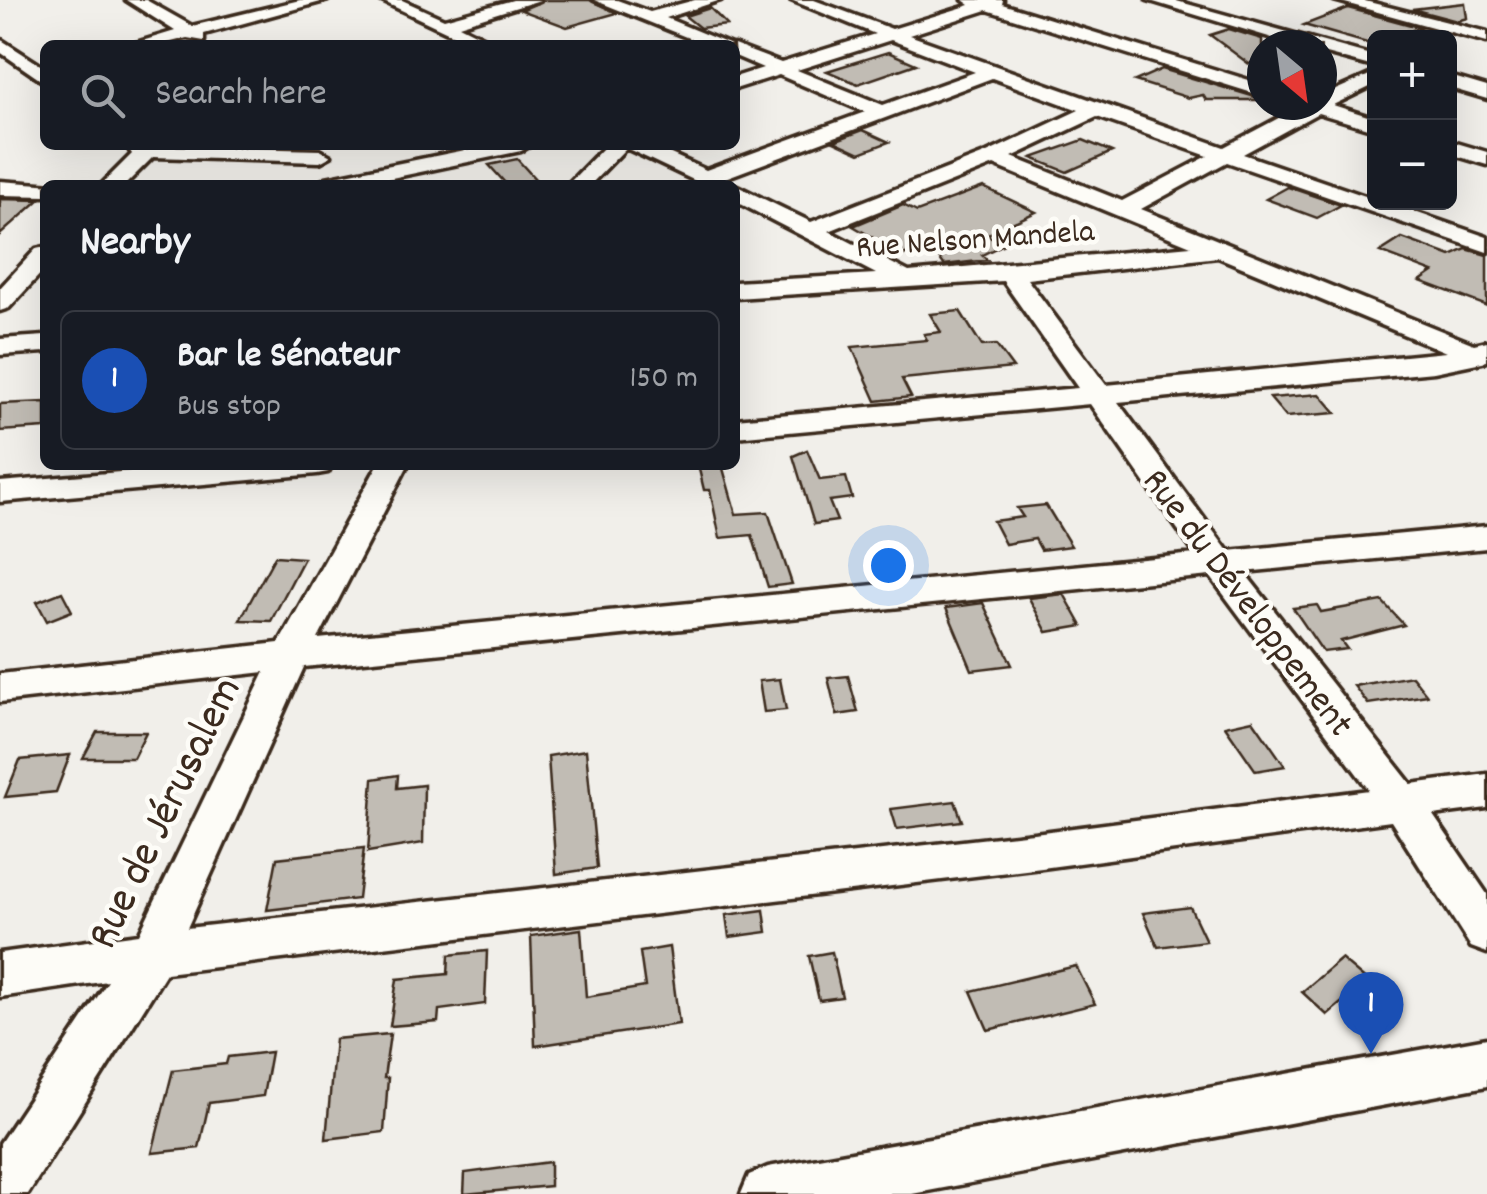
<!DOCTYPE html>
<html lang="en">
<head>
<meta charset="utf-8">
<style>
	body { margin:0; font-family:Dekko,sans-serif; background:#20242c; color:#f1f3f6 }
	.controls { position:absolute; right:30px; top:30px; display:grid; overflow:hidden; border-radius:15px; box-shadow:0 10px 40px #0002 }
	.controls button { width:90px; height:90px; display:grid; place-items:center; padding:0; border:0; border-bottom:2px solid #363941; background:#171b24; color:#f1f3f6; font:50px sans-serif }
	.compass { position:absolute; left:1247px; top:30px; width:90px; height:90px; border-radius:50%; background:#171b24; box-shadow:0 10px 40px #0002; rotate:151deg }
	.you { position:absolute; left:888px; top:565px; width:35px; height:35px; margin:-25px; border:8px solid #fff; border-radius:50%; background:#1a73e8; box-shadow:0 0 0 15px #1a73e833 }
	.badge { display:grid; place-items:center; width:65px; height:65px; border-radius:50%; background:#8c9099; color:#fff; font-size:32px; font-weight:700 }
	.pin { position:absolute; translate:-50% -82px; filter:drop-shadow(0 2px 5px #0008) }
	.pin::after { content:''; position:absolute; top:52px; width:35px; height:30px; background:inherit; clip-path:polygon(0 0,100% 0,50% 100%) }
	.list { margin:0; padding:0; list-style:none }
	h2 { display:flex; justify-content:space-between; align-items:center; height:130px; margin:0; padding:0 40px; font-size:42px }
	h2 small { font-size:32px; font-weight:400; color:#9ea1a6 }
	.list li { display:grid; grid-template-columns:65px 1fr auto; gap:30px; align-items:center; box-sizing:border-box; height:140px; margin:0 20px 20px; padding:0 20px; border:2px solid #363941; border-radius:15px }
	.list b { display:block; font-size:38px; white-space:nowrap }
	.list p { margin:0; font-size:32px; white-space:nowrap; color:#9ea1a6 }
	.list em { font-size:32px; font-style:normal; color:#9ea1a6 }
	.icon { flex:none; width:55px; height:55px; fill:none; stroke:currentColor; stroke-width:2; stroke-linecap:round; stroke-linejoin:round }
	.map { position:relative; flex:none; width:1487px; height:1194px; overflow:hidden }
	.search { position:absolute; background:#171b24; box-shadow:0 10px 40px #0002; left:40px; top:40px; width:700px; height:110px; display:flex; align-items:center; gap:25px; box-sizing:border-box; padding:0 35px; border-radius:15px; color:#9ea1a6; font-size:38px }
	.panel { position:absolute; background:#171b24; box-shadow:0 10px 40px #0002; left:40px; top:180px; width:700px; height:290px; border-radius:15px }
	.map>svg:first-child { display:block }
	.building { fill:#c1bcb4; stroke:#3b2a1e; stroke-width:2.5 }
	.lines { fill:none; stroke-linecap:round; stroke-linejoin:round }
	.minor-casing { stroke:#3b2a1e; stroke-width:7 }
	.minor { fill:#fdfcf7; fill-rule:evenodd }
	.labels { text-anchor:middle; stroke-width:9; stroke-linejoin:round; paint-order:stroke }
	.far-street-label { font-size:32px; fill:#3b2a1e; stroke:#fdfcf7 }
	.street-label { font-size:38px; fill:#3b2a1e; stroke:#fdfcf7 }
	.near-street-label { font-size:45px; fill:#3b2a1e; stroke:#fdfcf7 }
</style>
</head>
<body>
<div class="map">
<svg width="1487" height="1194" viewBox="0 0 1487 1194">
	<rect width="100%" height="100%" fill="#f1efea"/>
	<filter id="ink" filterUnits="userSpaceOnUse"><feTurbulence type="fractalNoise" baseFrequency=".01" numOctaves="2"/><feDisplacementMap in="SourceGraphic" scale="20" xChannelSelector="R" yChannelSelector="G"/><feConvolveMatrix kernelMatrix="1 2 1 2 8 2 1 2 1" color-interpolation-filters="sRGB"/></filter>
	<g filter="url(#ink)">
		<g class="building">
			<polygon points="544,0 590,0 617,13 567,27 521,10"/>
			<polygon points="1465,3 1467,18 1457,21 1412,9"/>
			<polygon points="710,8 727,25 700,28 685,16"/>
			<polygon points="1348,8 1422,28 1374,38 1374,45 1304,25"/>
			<polygon points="1229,29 1262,39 1262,61 1249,64 1210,35"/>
			<polygon points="888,52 916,64 858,84 827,71"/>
			<polygon points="1162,69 1262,99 1262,100 1206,100 1203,95 1189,98 1135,81"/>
			<polygon points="863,130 889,142 860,153 834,141"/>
			<polygon points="1083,140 1112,152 1067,172 1032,158"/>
			<polygon points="517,159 536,180 507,185 489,165"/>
			<polygon points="983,187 1036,212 986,235 1006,243 982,255 987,260 944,265 930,245 903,255 853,226 903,205 917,212"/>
			<polygon points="1288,187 1341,205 1317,218 1266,199"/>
			<polygon points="0,199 39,200 0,235"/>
			<polygon points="1402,238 1451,256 1466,249 1487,255 1487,306 1420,281 1433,272 1380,252"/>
			<polygon points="960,311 982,346 996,345 1013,368 902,379 911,397 876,401 852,347 927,340 924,334 941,332 930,314"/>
			<polygon points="1320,394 1336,413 1286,417 1270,398"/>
			<polygon points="45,402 45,428 0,431 0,404"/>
			<polygon points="807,450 820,480 846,477 852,498 829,501 837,521 814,524 793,456"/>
			<polygon points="698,465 722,465 736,514 768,512 792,584 768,587 752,535 720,538 710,490 704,490"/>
			<polygon points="1046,505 1071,546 1041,550 1035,539 1005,544 993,521 1023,517 1017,508"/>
			<polygon points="275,556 304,558 271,621 240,620"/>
			<polygon points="62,592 72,611 47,621 37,602"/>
			<polygon points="1064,594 1082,626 1047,632 1029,598"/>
			<polygon points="1382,601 1404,625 1341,641 1347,649 1323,652 1293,608 1317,605 1321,612"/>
			<polygon points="983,603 1012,665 972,670 946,608"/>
			<polygon points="848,676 858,712 837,715 828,678"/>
			<polygon points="1412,676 1427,695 1368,704 1354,686"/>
			<polygon points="780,679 786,710 764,712 759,681"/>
			<polygon points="1253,720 1285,766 1256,771 1225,726"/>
			<polygon points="97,732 146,732 133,758 83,758"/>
			<polygon points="586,750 597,868 556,874 548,756"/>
			<polygon points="70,755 56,792 5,797 20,760"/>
			<polygon points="398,775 397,788 424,785 423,843 368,852 373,779"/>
			<polygon points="955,801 962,821 897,829 891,809"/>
			<polygon points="364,848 358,899 267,910 277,858"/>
			<polygon points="1190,907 1206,941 1158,947 1143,913"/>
			<polygon points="764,910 767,932 729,937 726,915"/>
			<polygon points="581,929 586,997 645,987 640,952 669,947 679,1024 535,1046 531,936"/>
			<polygon points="487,951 485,1004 439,1010 438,1022 390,1026 397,979 448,974 449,955"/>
			<polygon points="832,952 842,997 819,1000 809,956"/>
			<polygon points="1341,959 1367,981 1327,1015 1302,992"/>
			<polygon points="1076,966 1095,1004 988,1030 971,991"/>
			<polygon points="390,1034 384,1078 388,1078 384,1132 326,1139 335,1039"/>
			<polygon points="271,1052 263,1096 209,1103 199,1148 152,1153 173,1070 226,1064 228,1057"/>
			<polygon points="550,1162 550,1186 464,1194 465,1173"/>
		</g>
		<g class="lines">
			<defs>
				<g id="minor">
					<polygon points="126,0 146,0 192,26 300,0 328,0 204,34 204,41 187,38 159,45 129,45 175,31"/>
					<polygon points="380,0 402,0 444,19 513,0 540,0 459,25 499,45 475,45"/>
					<polygon points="594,0 617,0 650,12 695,0 721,0 666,18 731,45 706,45"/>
					<path d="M791 0H814L892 29 970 5 963 0H1003L1002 4 1262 84V96L987 10 909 35 1224 147 1303 105H1322V96L1374 73V85L1333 105 1374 118V130L1318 113 1243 154 1374 199V202H1386L1487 237V252L1227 162 1141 209 1474 344 1487 341V361L1434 372 1118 402 1228 551 1487 526V548L1244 572 1411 784 1487 774V808L1433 815 1487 894V953L1471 947 1391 821 1042 868 166 973 28 1194H0V1143L108 981 0 997V953L139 934 265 672 0 702V674L279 643 378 465H408L318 639 1195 554 1090 404 735 437V419L1078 388 1003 281 735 298V282L876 274 735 201V185L811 222 987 153 1079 110 992 78 725 178 733 185H704L626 148 590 185H567L606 145H651L706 170 865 112 779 75 735 89V77L763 68 735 56 734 45 781 63 875 34ZM891 40 975 72 883 105 797 70ZM1097 117 1208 156 1122 201 1012 157ZM994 165 1191 246 909 272 829 231ZM1218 257 1446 352 1106 385 1027 279ZM1210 576 1369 790 1042 832 187 928 304 667Z"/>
					<polygon points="1147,0 1173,0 1374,56 1374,67 1322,53 1322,45 1295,45"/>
					<polygon points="1334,0 1361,0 1487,32 1487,42"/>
					<polygon points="0,39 45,68 45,83 0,52"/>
					<polygon points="1450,76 1487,87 1487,99 1450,88"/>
					<polygon points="1450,141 1487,152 1487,165 1450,154"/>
					<polygon points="126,145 320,150 331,156 320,162 153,157 125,185 101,185 132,154"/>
					<polygon points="490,145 531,145 521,151 358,185 315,185 326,178"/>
					<polygon points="0,181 53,185 45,185 45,196 0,195"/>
					<polygon points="45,247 45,269 9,308 0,311 0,288 36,249"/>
					<polygon points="45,336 45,352 0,355 0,339"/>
					<polygon points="204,465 332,465 328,472 317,474 0,502 0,482"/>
					<polygon points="1487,1038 1487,1086 912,1194 741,1194 749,1175 768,1167"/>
				</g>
			</defs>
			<use href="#minor" class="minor-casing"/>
			<use href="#minor" class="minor"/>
		</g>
	</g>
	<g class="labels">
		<g class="far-street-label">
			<text transform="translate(975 237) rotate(-4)" y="11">Rue Nelson Mandela</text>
		</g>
		<g class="street-label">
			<text transform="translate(1250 601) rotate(53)" y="13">Rue du Développement</text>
		</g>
		<g class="near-street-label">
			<text transform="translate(161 811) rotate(-64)" y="16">Rue de Jérusalem</text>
		</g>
	</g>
</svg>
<div class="controls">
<button>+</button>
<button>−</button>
</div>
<svg class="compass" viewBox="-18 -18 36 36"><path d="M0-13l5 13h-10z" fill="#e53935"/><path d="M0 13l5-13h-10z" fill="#9ea1a6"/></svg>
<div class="you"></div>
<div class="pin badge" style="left:1371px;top:1054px;background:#1a4fb4">1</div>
<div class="search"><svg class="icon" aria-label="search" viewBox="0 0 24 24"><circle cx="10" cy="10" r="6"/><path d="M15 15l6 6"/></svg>Search here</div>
<section class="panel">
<h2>Nearby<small></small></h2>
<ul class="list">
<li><span class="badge" style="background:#1a4fb4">1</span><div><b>Bar le Sénateur</b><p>Bus stop</p></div><em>150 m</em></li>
</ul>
</section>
</div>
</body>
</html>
